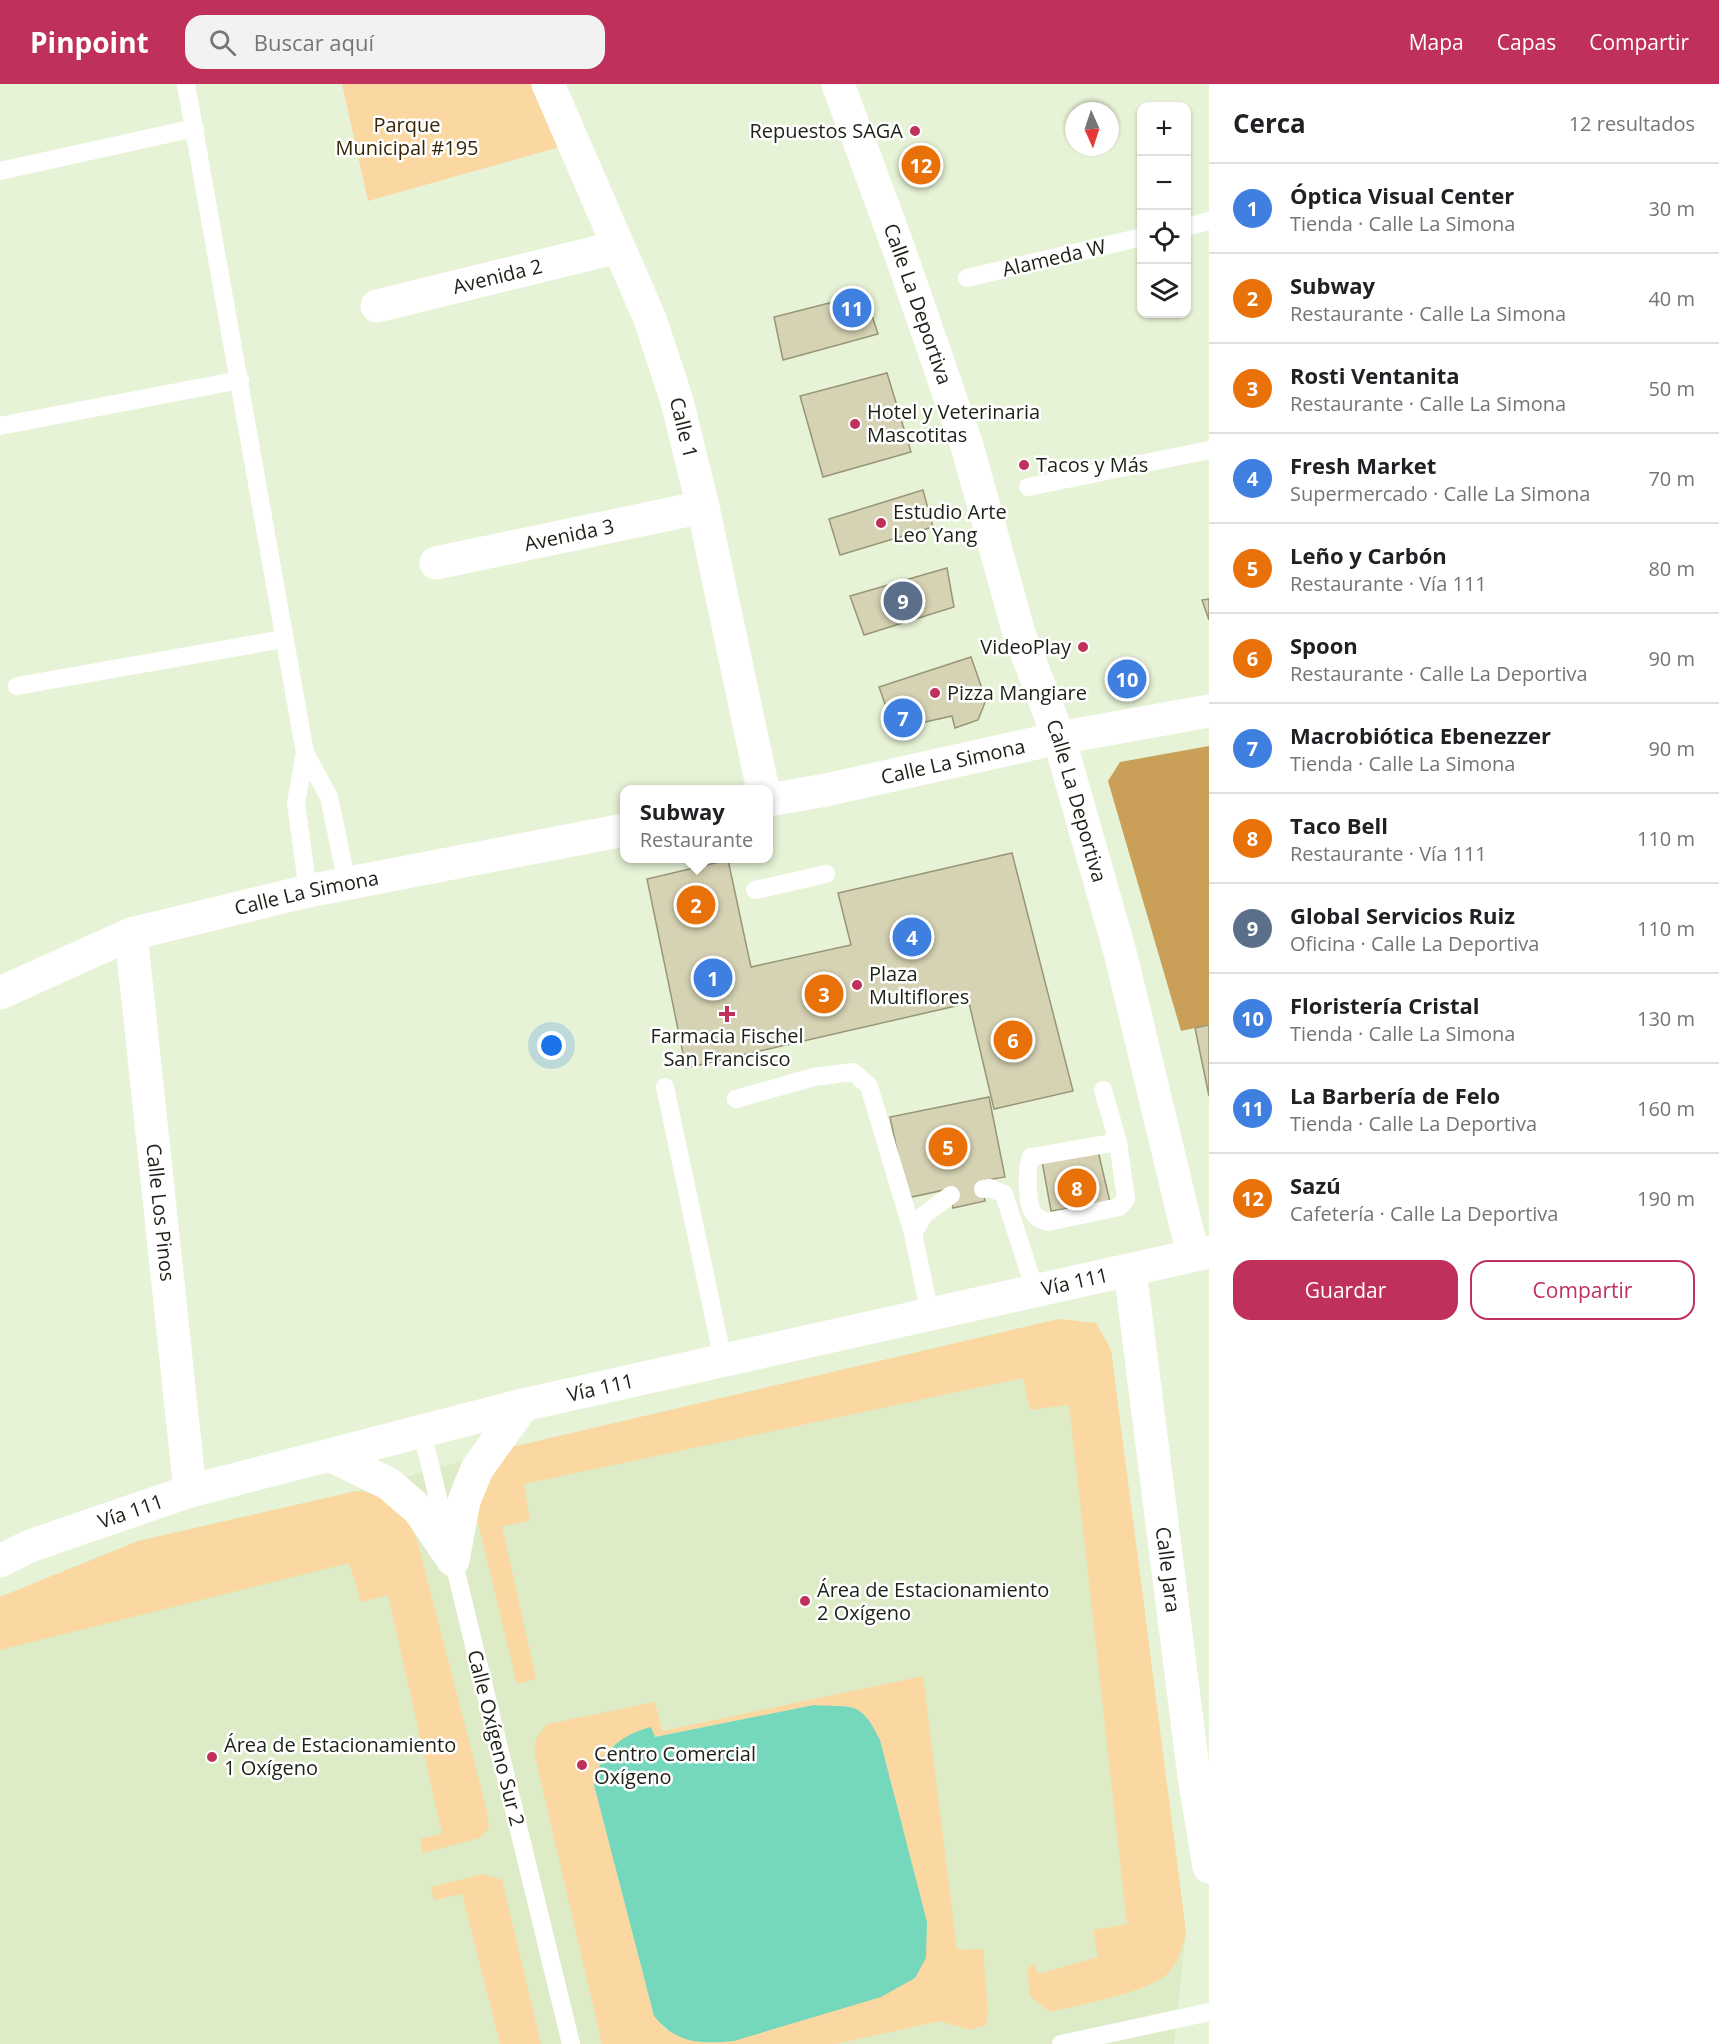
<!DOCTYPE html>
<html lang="es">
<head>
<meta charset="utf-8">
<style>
	body { margin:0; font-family:"Open Sans",sans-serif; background:#f2f2f2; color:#202124 }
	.controls { position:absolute; right:18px; top:18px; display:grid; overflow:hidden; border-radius:12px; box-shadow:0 2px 4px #0004 }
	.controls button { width:54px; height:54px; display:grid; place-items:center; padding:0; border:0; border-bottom:2px solid #e0e0e0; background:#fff; color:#202124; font:30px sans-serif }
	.compass { position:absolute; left:1065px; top:18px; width:54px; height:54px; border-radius:50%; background:#fff; box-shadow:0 2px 4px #0004; rotate:177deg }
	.you { position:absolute; left:552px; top:962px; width:21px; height:21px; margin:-15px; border:4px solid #fff; border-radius:50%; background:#1a73e8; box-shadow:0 0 0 9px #1a73e833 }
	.badge { display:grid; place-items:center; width:39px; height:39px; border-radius:50%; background:#bf305b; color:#fff; font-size:20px; font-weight:700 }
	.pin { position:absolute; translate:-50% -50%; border:3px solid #fff; box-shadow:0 2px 6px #0006 }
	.popup { position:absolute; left:620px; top:701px; width:153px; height:78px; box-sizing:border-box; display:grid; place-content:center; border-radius:12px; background:#fff; filter:drop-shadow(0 2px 4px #0005); font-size:20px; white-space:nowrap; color:#757577 }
	.popup b { font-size:22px; color:#202124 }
	.popup::after { content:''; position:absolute; left:50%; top:100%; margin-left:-12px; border:12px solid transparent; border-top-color:#fff }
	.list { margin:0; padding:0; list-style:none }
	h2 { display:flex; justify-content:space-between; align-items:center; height:78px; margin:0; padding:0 24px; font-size:26px }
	h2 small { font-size:20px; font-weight:400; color:#757577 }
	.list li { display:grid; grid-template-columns:39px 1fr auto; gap:18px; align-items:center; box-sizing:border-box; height:90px; padding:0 24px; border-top:2px solid #e0e0e0 }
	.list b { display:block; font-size:22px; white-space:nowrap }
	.list p { margin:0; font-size:20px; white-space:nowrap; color:#757577 }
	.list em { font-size:20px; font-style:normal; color:#757577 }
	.actions { display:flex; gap:12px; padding:18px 24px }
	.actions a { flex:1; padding:14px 0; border:2px solid #bf305b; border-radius:18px; text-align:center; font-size:21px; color:#bf305b }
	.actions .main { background:#bf305b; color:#fff }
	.icon { flex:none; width:33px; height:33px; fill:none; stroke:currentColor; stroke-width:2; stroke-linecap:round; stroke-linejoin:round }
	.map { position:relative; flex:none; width:1209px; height:1960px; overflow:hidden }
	header { display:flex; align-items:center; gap:36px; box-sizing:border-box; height:84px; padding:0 30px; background:#bf305b; color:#fff }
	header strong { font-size:28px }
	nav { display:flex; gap:33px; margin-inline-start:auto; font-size:21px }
	.search { width:420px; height:54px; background:#f2f2f2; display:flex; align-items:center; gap:15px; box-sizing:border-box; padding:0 21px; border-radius:18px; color:#757577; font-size:22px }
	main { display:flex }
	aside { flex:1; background:#fff }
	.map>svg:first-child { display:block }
	.built { fill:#ddecc7 }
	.green { fill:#fbd8a1; fill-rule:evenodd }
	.forest { fill:#caa059 }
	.water { fill:#75d8bc }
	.building { fill:#d6d3b4; stroke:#999678; stroke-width:1.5 }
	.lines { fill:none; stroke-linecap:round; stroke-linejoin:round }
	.lane { stroke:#fff; stroke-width:18 }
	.street { stroke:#fff; stroke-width:33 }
	.secondary { stroke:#fff; stroke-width:33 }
	.poi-dot { fill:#bf305b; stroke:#fff; stroke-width:2 }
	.labels { text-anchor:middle; stroke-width:5; stroke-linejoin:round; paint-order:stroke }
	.park-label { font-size:20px; fill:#372605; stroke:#fff }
	.poi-label { font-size:20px; fill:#1d2117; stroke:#fff; text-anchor:start }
	.street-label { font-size:20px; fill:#1d2117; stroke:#fff }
</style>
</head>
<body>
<header>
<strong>Pinpoint</strong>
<div class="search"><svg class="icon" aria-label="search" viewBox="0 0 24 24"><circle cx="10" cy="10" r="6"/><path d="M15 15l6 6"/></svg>Buscar aquí</div>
<nav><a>Mapa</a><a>Capas</a><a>Compartir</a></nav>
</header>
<main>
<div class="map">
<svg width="1209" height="1960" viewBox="0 0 1209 1960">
	<rect width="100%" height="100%" fill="#e7f3d6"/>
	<polygon class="built" points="1059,1235 1096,1239 1111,1266 1186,1848 1174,1960 0,1960 0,1513 138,1457 356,1407 512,1363"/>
	<g class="green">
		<polygon points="342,0 532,0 563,62 368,117"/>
		<path d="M1059 1235 1096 1239 1111 1266 1186 1848C1183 1862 1179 1876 1170 1887 1153 1908 1078 1921 1050 1928L1030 1912 1027 1886 1034 1879 1038 1890 1098 1873 1093 1846 1127 1840 1069 1321 1030 1326 1023 1294 524 1400 530 1437 502 1442 536 1595 517 1600 476 1431 477 1409 512 1363Z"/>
		<polygon points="356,1407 382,1410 407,1434 417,1456 486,1723 489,1744 480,1754 423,1769 420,1755 442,1750 388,1511 361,1518 349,1479 0,1566 0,1513 138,1457"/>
		<path d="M923 1592 957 1866 983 1865 988 1927 986 1941 969 1946 940 1937 836 1960H602L540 1694C535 1671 528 1658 548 1640L655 1618 662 1647ZM814 1621 830 1623 912 1789 927 1838 666 1947 654 1932 594 1701C600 1668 620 1651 651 1643L654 1653Z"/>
		<polygon points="483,1790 502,1796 541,1960 500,1960 462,1810 434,1816 431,1803"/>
	</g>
	<polygon class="forest" points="1209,662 1209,941 1181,947 1108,697 1120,678"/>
	<path class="water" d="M814 1621C853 1624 860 1615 880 1656L927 1838 926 1874 915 1894 881 1913 734 1957C700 1960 677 1960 654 1932L594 1701C600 1668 620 1651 651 1643L655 1653Z"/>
	<g class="building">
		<polygon points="865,210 878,250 783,276 774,233"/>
		<polygon points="887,289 911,368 823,393 800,312"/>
		<polygon points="923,406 933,443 840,471 829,435"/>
		<polygon points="947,484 954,523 864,551 850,512"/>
		<polygon points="1209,515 1209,536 1202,516"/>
		<polygon points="971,573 986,616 978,636 955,644 952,632 894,645 879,603"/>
		<polygon points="1012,769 1073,1007 994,1025 969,919 686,984 647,795 728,776 751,883 851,861 838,809"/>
		<polygon points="1209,941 1209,1012 1195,944"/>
		<polygon points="989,1013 1005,1093 981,1097 985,1117 953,1124 949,1105 907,1114 890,1033"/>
		<polygon points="1098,1067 1110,1118 1051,1127 1042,1077"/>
	</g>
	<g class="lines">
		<g class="lane">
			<polyline points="186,0 305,669 329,713 347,799"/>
			<polyline points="0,87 195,44"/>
			<polyline points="1186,143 1209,137"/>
			<polyline points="967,194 1142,153"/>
			<polyline points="0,342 240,296"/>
			<polyline points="1028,403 1209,366"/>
			<polyline points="17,602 283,555"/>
			<polyline points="305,669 296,719 308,807"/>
			<polyline points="755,806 826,790"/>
			<polyline points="665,1003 723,1276"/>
			<path d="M1103 1006 1118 1058 1126 1115 1119 1123 1048 1138C1041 1136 1036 1134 1032 1127 1027 1117 1026 1083 1031 1073L1118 1058"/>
			<polyline points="736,1015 814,993 853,988 869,1002 913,1149 930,1230"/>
			<polyline points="983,1105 990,1104 1004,1110 1035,1206"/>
			<polyline points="913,1149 925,1130 951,1111"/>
			<polyline points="422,1348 571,1960"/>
			<polyline points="1061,1960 1209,1928"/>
		</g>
		<g class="street">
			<path id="s1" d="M548 0 650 235 677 317 703 423 763 706"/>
			<path id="s2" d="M838 0 901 171 968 365 1019 549 1059 654 1120 868 1193 1171"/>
			<path id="s3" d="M377 222 618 163"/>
			<path id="s4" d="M436 479 703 423"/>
			<path id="s5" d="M768 716 826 706 1059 654 1209 627"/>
			<path id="s6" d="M131 850 190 1407"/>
			<path id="s7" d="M0 909 131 850 308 807 624 746"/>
			<path id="s8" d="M1130 1186 1194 1692 1209 1783"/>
		</g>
		<g class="secondary">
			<polyline points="332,1372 389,1400 419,1426 453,1476"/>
			<polyline points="453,1476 464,1417 477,1385 523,1321"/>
			<path id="s9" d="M0 1477 30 1462 190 1407 523 1321 1209 1168"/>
		</g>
	</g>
	<g class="poi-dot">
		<circle cx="915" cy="47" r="6"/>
		<circle cx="855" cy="340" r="6"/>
		<circle cx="1024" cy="381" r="6"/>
		<circle cx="881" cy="439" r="6"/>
		<circle cx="1083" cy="563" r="6"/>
		<circle cx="935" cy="609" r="6"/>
		<circle cx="857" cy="901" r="6"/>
		<path d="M724 921h6v6h6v6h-6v6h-6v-6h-6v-6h6z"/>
		<circle cx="805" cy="1517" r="6"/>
		<circle cx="212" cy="1673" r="6"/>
		<circle cx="582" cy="1681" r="6"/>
	</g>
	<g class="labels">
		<g class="park-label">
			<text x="407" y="48">Parque<tspan x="407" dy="23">Municipal #195</tspan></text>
		</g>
		<g class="poi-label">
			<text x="903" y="54" text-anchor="end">Repuestos SAGA</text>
			<text x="867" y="335">Hotel y Veterinaria<tspan x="867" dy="23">Mascotitas</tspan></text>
			<text x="1036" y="388">Tacos y Más</text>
			<text x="893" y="435">Estudio Arte<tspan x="893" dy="23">Leo Yang</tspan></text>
			<text x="1071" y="570" text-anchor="end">VideoPlay</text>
			<text x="947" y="616">Pizza Mangiare</text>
			<text x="869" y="897">Plaza<tspan x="869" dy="23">Multiflores</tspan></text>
			<text x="727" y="959" text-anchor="middle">Farmacia Fischel<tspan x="727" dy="23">San Francisco</tspan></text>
			<text x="817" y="1513">Área de Estacionamiento<tspan x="817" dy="23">2 Oxígeno</tspan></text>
			<text x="224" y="1668">Área de Estacionamiento<tspan x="224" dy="23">1 Oxígeno</tspan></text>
			<text x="594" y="1677">Centro Comercial<tspan x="594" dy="23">Oxígeno</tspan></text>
		</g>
		<g class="street-label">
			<text transform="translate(1054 174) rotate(-13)" y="7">Alameda W</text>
			<text dy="7" stroke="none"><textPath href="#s3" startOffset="124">Avenida 2</textPath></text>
			<text dy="7" stroke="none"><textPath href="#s2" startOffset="234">Calle La Deportiva</textPath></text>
			<text dy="7" stroke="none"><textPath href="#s1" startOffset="370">Calle 1</textPath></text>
			<text dy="7" stroke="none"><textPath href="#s4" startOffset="136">Avenida 3</textPath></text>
			<text dy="7" stroke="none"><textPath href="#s5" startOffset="189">Calle La Simona</textPath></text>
			<text dy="7" stroke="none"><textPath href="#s2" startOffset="756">Calle La Deportiva</textPath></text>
			<text dy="7" stroke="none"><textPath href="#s7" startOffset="324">Calle La Simona</textPath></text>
			<text dy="7" stroke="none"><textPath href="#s6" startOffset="280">Calle Los Pinos</textPath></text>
			<text dy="7" stroke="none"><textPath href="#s9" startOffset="1112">Vía 111</textPath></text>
			<text dy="7" stroke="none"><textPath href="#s9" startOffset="626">Vía 111</textPath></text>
			<text dy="7" stroke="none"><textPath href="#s9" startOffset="140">Vía 111</textPath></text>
			<text dy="7" stroke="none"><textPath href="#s8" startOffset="302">Calle Jara</textPath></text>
			<text transform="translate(496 1654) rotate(76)" y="7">Calle Oxígeno Sur 2</text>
		</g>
	</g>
</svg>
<div class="controls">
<button>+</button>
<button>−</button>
<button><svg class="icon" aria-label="locate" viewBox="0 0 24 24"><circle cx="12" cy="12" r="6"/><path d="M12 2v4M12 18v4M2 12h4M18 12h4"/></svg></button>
<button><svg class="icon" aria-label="layers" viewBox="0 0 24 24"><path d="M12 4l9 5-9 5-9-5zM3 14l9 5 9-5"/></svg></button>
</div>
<svg class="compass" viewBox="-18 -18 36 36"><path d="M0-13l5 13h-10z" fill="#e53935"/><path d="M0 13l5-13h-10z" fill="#757577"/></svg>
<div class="you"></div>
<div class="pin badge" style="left:713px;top:894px;background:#3f7fe0">1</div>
<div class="pin badge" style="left:696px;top:821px;background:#e8710a">2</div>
<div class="popup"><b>Subway</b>Restaurante</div>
<div class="pin badge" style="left:824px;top:910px;background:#e8710a">3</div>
<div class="pin badge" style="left:912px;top:853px;background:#3f7fe0">4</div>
<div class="pin badge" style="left:948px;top:1063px;background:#e8710a">5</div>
<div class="pin badge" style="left:1013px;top:956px;background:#e8710a">6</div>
<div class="pin badge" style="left:903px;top:634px;background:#3f7fe0">7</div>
<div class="pin badge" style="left:1077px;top:1104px;background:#e8710a">8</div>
<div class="pin badge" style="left:903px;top:517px;background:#5c6f8a">9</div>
<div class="pin badge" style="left:1127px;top:595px;background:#3f7fe0">10</div>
<div class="pin badge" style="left:852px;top:224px;background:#3f7fe0">11</div>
<div class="pin badge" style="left:921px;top:81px;background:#e8710a">12</div>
</div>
<aside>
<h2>Cerca<small>12 resultados</small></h2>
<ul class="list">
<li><span class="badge" style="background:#3f7fe0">1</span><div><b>Óptica Visual Center</b><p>Tienda · Calle La Simona</p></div><em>30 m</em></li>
<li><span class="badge" style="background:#e8710a">2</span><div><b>Subway</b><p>Restaurante · Calle La Simona</p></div><em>40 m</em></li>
<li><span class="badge" style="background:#e8710a">3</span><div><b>Rosti Ventanita</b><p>Restaurante · Calle La Simona</p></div><em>50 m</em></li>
<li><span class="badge" style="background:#3f7fe0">4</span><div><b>Fresh Market</b><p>Supermercado · Calle La Simona</p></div><em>70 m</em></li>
<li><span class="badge" style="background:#e8710a">5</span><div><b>Leño y Carbón</b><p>Restaurante · Vía 111</p></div><em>80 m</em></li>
<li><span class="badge" style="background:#e8710a">6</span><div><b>Spoon</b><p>Restaurante · Calle La Deportiva</p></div><em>90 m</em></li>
<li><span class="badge" style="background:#3f7fe0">7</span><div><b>Macrobiótica Ebenezzer</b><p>Tienda · Calle La Simona</p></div><em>90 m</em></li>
<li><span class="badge" style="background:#e8710a">8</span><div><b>Taco Bell</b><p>Restaurante · Vía 111</p></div><em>110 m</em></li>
<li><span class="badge" style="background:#5c6f8a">9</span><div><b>Global Servicios Ruiz</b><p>Oficina · Calle La Deportiva</p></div><em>110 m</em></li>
<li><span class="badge" style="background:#3f7fe0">10</span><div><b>Floristería Cristal</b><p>Tienda · Calle La Simona</p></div><em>130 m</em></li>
<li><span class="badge" style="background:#3f7fe0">11</span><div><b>La Barbería de Felo</b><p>Tienda · Calle La Deportiva</p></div><em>160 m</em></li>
<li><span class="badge" style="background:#e8710a">12</span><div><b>Sazú</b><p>Cafetería · Calle La Deportiva</p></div><em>190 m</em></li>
</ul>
<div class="actions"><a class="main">Guardar</a><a>Compartir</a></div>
</aside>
</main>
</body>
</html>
